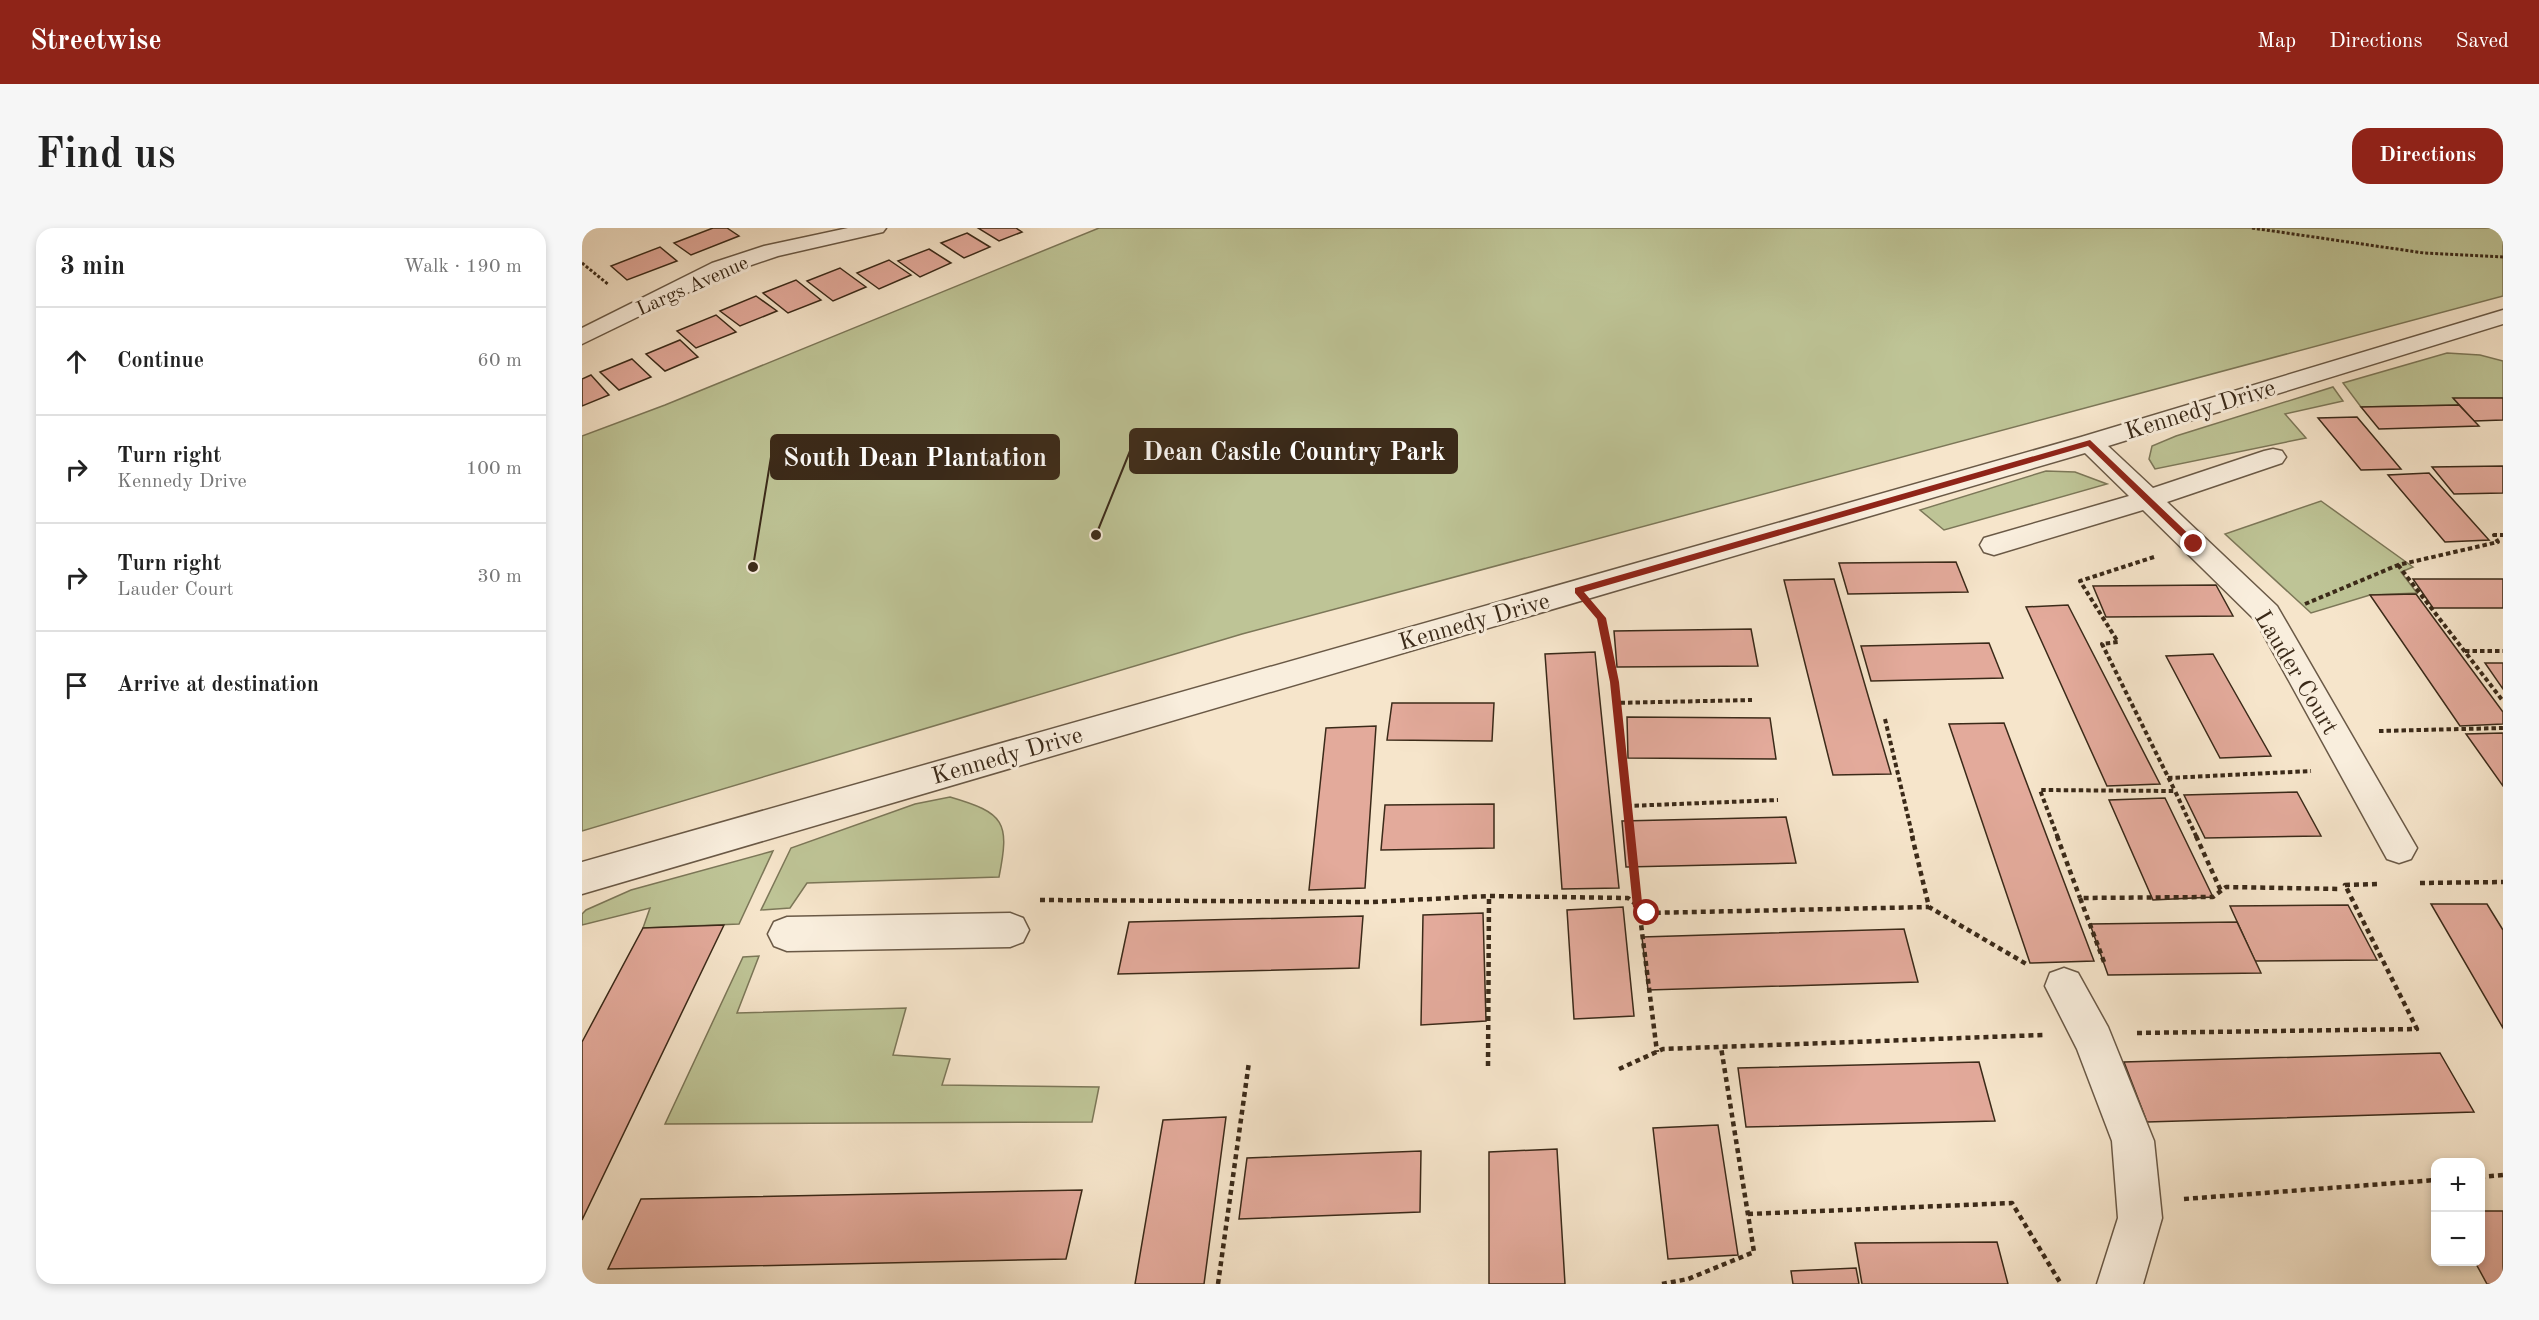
<!DOCTYPE html>
<html lang="en">
<head>
<meta charset="utf-8">
<style>
	body { margin:0; font-family:"Old Standard TT",serif; background:#f6f6f6; color:#222 }
	.controls { position:absolute; right:18px; bottom:18px; display:grid; overflow:hidden; border-radius:12px; box-shadow:0 3px 9px #0003 }
	.controls button { width:54px; height:54px; display:grid; place-items:center; padding:0; border:0; border-bottom:2px solid #e0e0e0; background:#fff; color:#222; font:30px sans-serif }
	.stop { position:absolute; width:18px; height:18px; margin:-14px; border:4px solid #8f2418; border-radius:50%; background:#fff }
	.stop.end { background:#8f2418; border-color:#fff; box-shadow:0 2px 6px #0008 }
	.list { margin:0; padding:0; list-style:none }
	h2 { display:flex; justify-content:space-between; align-items:center; height:78px; margin:0; padding:0 24px; font-size:26px }
	h2 small { font-size:20px; font-weight:400; color:#767676 }
	.list li { display:grid; grid-template-columns:39px 1fr auto; gap:18px; align-items:center; box-sizing:border-box; height:108px; padding:0 24px; border-top:2px solid #e0e0e0 }
	.list b { display:block; font-size:22px; white-space:nowrap }
	.list p { margin:0; font-size:20px; white-space:nowrap; color:#767676 }
	.list em { font-size:20px; font-style:normal; color:#767676 }
	.icon { flex:none; width:33px; height:33px; fill:none; stroke:currentColor; stroke-width:2; stroke-linecap:round; stroke-linejoin:round }
	.map { position:relative; flex:none; width:1921px; height:1056px; overflow:hidden; border-radius:18px }
	header { display:flex; align-items:center; gap:36px; box-sizing:border-box; height:84px; padding:0 30px; background:#8f2418; color:#fff }
	header strong { font-size:28px }
	nav { display:flex; gap:33px; margin-inline-start:auto; font-size:21px }
	.intro { display:flex; align-items:center; justify-content:space-between; box-sizing:border-box; height:144px; padding:0 36px }
	h1 { margin:0; font-size:42px }
	.button { padding:15px 27px; border-radius:18px; background:#8f2418; color:#fff; font-size:21px; font-weight:700 }
	main { display:flex; gap:36px; padding:0 36px }
	aside { flex:1; background:#fff; border-radius:18px; box-shadow:0 3px 9px #0003 }
	.map>svg:first-child { display:block }
	.green { fill:#bec496; stroke:#7c7758; stroke-width:1.5 }
	.building { fill:#e3aa9b; stroke:#3b2a19; stroke-width:1.5 }
	.lines { fill:none; stroke-linecap:round; stroke-linejoin:round }
	.minor-casing { stroke:#6a5946; stroke-width:3 }
	.path-far2 { stroke:#3b2a19; stroke-width:3; stroke-dasharray:3 2; stroke-linecap:butt }
	.path-far1 { stroke:#3b2a19; stroke-width:4; stroke-dasharray:4.5 3; stroke-linecap:butt }
	.path { stroke:#3b2a19; stroke-width:4.5; stroke-dasharray:5 4; stroke-linecap:butt }
	.minor { fill:#f9eedd; fill-rule:evenodd }
	.route { fill:#8f2418 }
	.labels { text-anchor:middle; stroke-width:6; stroke-linejoin:round; paint-order:stroke }
	.far-street-label { font-size:20px; fill:#3b2a19; stroke:#f9eedd }
	.street-label { font-size:24px; fill:#3b2a19; stroke:#f9eedd }
	.leader { fill:none; stroke:#3b2a19; stroke-width:2 }
	.callout-dot { fill:#3b2a19; stroke:#f9eedd; stroke-width:2 }
	.callout { fill:#3b2a19; stroke:#3b2a19; stroke-width:2 }
	.callout-label { font-size:26px; text-anchor:middle; font-weight:bold; fill:#fff }
</style>
</head>
<body>
<header>
<strong>Streetwise</strong>
<nav><a>Map</a><a>Directions</a><a>Saved</a></nav>
</header>
<div class="intro"><h1>Find us</h1><a class="button">Directions</a></div>
<main>
<aside>
<h2>3 min<small>Walk · 190 m</small></h2>
<ul class="list">
<li><svg class="icon" aria-label="ahead" viewBox="0 0 24 24"><path d="M12 20V5M6 11l6-6 6 6"/></svg><div><b>Continue</b></div><em>60 m</em></li>
<li><svg class="icon" aria-label="right" viewBox="0 0 24 24"><path d="M7 20v-9h11M14 6l5 5-5 5"/></svg><div><b>Turn right</b><p>Kennedy Drive</p></div><em>100 m</em></li>
<li><svg class="icon" aria-label="right" viewBox="0 0 24 24"><path d="M7 20v-9h11M14 6l5 5-5 5"/></svg><div><b>Turn right</b><p>Lauder Court</p></div><em>30 m</em></li>
<li><svg class="icon" aria-label="arrive" viewBox="0 0 24 24"><path d="M6 21V4h12l-3 4 3 4H6"/></svg><div><b>Arrive at destination</b></div></li>
</ul>
</aside>
<div class="map">
<svg width="1921" height="1056" viewBox="0 0 1921 1056">
	<rect width="100%" height="100%" fill="#f6e5cb"/>
	<filter id="stains"><feTurbulence type="fractalNoise" baseFrequency=".00333" numOctaves="4"/><feColorMatrix values="0 0 0 0 .2 0 0 0 0 .09 0 0 0 0 .02 0 0 0 .5 -.17"/></filter>
	<radialGradient id="worn" r=".72"><stop offset=".6" stop-color="#630" stop-opacity="0"/><stop offset="1" stop-color="#630" stop-opacity=".3"/></radialGradient>
	<g class="green">
		<polygon points="517,0 1921,0 1921,68 660,406 0,603 0,208 83,177"/>
		<polygon points="1865,125 1898,127 1921,133 1921,170 1872,171 1877,177 1779,179 1761,155"/>
		<polygon points="1751,159 1761,173 1703,186 1724,210 1573,241 1567,231 1570,218 1594,208"/>
		<polygon points="1464,243 1493,244 1525,256 1362,302 1338,282"/>
		<polygon points="1739,273 1831,339 1819,344 1835,365 1788,367 1729,385 1643,306"/>
		<path d="M368 569C423 585 428 594 417 649L225 655 208 680 179 682 209 620 333 576Z"/>
		<polygon points="191,623 157,696 61,700 68,680 0,697 0,686 4,682 49,662"/>
		<polygon points="177,728 155,785 324,780 311,827 368,831 360,857 517,859 510,894 83,896 161,729"/>
	</g>
	<g class="building">
		<polygon points="131,0 145,0 157,8 109,27 92,15"/>
		<polygon points="396,0 434,0 440,4 417,13"/>
		<polygon points="385,5 408,19 382,30 359,15"/>
		<polygon points="78,19 95,33 45,52 29,38"/>
		<polygon points="347,21 369,35 338,49 316,33"/>
		<polygon points="307,32 329,47 297,61 275,45"/>
		<polygon points="258,40 284,59 251,73 225,53"/>
		<polygon points="214,52 239,72 206,85 181,65"/>
		<polygon points="174,68 195,83 158,98 138,83"/>
		<polygon points="134,87 154,104 114,120 95,103"/>
		<polygon points="98,112 116,129 83,143 64,126"/>
		<polygon points="50,131 69,149 37,162 18,144"/>
		<polygon points="9,147 27,167 0,178 0,151"/>
		<polygon points="1871,170 1921,170 1921,192 1892,193"/>
		<polygon points="1877,177 1897,198 1797,201 1779,179"/>
		<polygon points="1775,189 1819,241 1779,242 1736,190"/>
		<polygon points="1921,238 1921,265 1872,266 1850,239"/>
		<polygon points="1847,245 1907,312 1863,314 1806,247"/>
		<polygon points="1374,334 1386,364 1266,366 1257,335"/>
		<polygon points="1252,351 1309,546 1251,547 1202,352"/>
		<polygon points="1831,351 1921,351 1921,380 1851,380"/>
		<polygon points="1634,357 1651,388 1524,389 1511,358"/>
		<polygon points="1834,366 1921,484 1921,496 1878,498 1788,367"/>
		<polygon points="1486,377 1578,556 1525,558 1444,379"/>
		<polygon points="1169,401 1176,438 1035,439 1032,403"/>
		<polygon points="1407,415 1421,450 1289,453 1279,418"/>
		<polygon points="1013,424 1037,660 980,661 963,426"/>
		<polygon points="1631,426 1689,528 1638,530 1584,428"/>
		<polygon points="1903,435 1921,435 1921,461"/>
		<polygon points="810,475 912,475 910,513 805,512"/>
		<polygon points="1045,489 1188,490 1194,531 1046,530"/>
		<polygon points="1422,495 1512,733 1448,735 1367,496"/>
		<polygon points="794,498 783,660 727,662 744,500"/>
		<polygon points="1921,505 1921,558 1884,506"/>
		<polygon points="1715,564 1739,608 1623,610 1602,567"/>
		<polygon points="1583,570 1631,669 1571,672 1527,572"/>
		<polygon points="912,576 912,620 799,622 803,577"/>
		<polygon points="1204,589 1214,635 1044,639 1040,593"/>
		<polygon points="1849,676 1905,676 1921,702 1921,800"/>
		<polygon points="1766,677 1795,732 1673,733 1648,678"/>
		<polygon points="1041,679 1052,788 992,791 985,682"/>
		<polygon points="901,685 904,793 839,797 841,687"/>
		<polygon points="781,688 777,740 536,746 547,694"/>
		<polygon points="1655,694 1679,745 1526,747 1508,696"/>
		<polygon points="142,697 0,992 0,814 61,700"/>
		<polygon points="1322,701 1336,754 1066,762 1060,709"/>
		<polygon points="1858,825 1892,884 1565,894 1542,834"/>
		<polygon points="1397,834 1413,893 1164,899 1156,840"/>
		<polygon points="644,889 622,1056 553,1056 581,892"/>
		<polygon points="1136,897 1156,1027 1086,1031 1071,900"/>
		<polygon points="975,921 983,1056 907,1056 907,924"/>
		<polygon points="839,923 838,984 657,991 665,930"/>
		<polygon points="500,962 484,1031 26,1041 59,971"/>
		<polygon points="1898,983 1921,983 1921,1056 1905,1056 1893,1034 1898,1034"/>
		<polygon points="1415,1014 1426,1056 1280,1056 1273,1015"/>
		<polygon points="1274,1040 1277,1056 1211,1056 1209,1043"/>
	</g>
	<g class="lines">
		<defs>
			<g id="minor">
				<polygon points="266,0 304,0 301,4 196,28 146,45 0,116 0,100 130,35 182,18"/>
				<polygon points="1921,82 1921,96 1526,218 1571,260 1682,223 1691,221 1700,223 1704,229 1700,235 1585,274 1695,378 1835,620 1829,631 1817,635 1805,631 1674,393 1561,282 1412,327 1402,324 1398,317 1402,310 1547,268 1503,225 0,666 0,634 1499,209"/>
				<polygon points="428,685 441,690 447,702 441,714 428,719 205,723 192,718 186,706 192,694 205,689"/>
				<polygon points="1482,740 1496,745 1526,799 1572,913 1580,990 1561,1056 1515,1056 1536,990 1530,913 1495,821 1463,758 1468,745"/>
			</g>
		</defs>
		<use href="#minor" class="minor-casing"/>
		<g class="path-far2">
			<polyline points="1670,0 1842,25 1921,29"/>
			<polyline points="0,35 27,57"/>
		</g>
		<g class="path-far1">
			<polyline points="1572,329 1498,353 1536,414 1520,416 1593,563"/>
			<polyline points="1816,337 1921,473"/>
			<polyline points="1723,376 1816,337 1916,314 1912,307 1921,307"/>
			<polyline points="1020,393 1033,454 1048,610"/>
			<polyline points="1883,423 1921,423"/>
			<polyline points="1031,475 1170,472"/>
			<polyline points="1303,491 1331,610"/>
			<polyline points="1797,503 1921,500"/>
			<polyline points="1586,550 1729,543"/>
			<polyline points="1045,578 1196,572"/>
			<polyline points="1476,610 1458,562 1593,563 1615,610"/>
		</g>
		<g class="path">
			<polyline points="1048,608 1075,824"/>
			<polyline points="1330,608 1347,679 1446,737"/>
			<polyline points="1475,608 1498,670"/>
			<polyline points="1614,608 1639,663"/>
			<polyline points="1838,655 1921,654"/>
			<polyline points="458,672 789,674 907,668"/>
			<polyline points="1522,734 1498,670 1631,669 1644,659 1759,661"/>
			<polyline points="1555,805 1835,801 1763,657 1797,656"/>
			<polyline points="906,838 907,668 1046,670 1065,685 1347,679"/>
			<polyline points="1037,841 1081,821 1461,807"/>
			<polyline points="1898,949 1921,947"/>
			<polyline points="1602,971 1854,952"/>
			<polyline points="1166,986 1430,975 1479,1056"/>
			<polyline points="636,1056 667,834"/>
			<polyline points="1080,1056 1106,1051 1172,1024 1139,819"/>
		</g>
		<use href="#minor" class="minor"/>
	</g>
	<polygon class="route" points="1508,212 1615,314 1615,318 1609,318 1506,218 1002,364 1024,390 1037,454 1060,674 1070,685 1065,689 1051,679 1028,454 1015,391 993,365 993,360"/>
	<g class="labels">
		<g class="far-street-label">
			<text transform="translate(110 57) rotate(-24)" y="7">Largs Avenue</text>
		</g>
		<g class="street-label">
			<text transform="translate(1618 181) rotate(-17)" y="8">Kennedy Drive</text>
			<text transform="translate(892 393) rotate(-16)" y="8">Kennedy Drive</text>
			<text transform="translate(1715 444) rotate(59)" y="8">Lauder Court</text>
			<text transform="translate(425 527) rotate(-16)" y="8">Kennedy Drive</text>
		</g>
	</g>
	<path class="leader" d="M514 307L548 223M171 339L189 229"/>
	<g class="callout-dot">
		<circle cx="514" cy="307" r="6"/>
		<circle cx="171" cy="339" r="6"/>
	</g>
	<g class="callout">
		<rect x="548" y="201" width="327" height="44" rx="6"/>
		<rect x="189" y="207" width="288" height="44" rx="6"/>
	</g>
	<g class="callout-label">
		<text x="712" y="232">Dean Castle Country Park</text>
		<text x="333" y="238">South Dean Plantation</text>
	</g>
	<rect width="100%" height="100%" filter="url(#stains)"/>
	<rect width="100%" height="100%" fill="url(#worn)"/>
</svg>
<div class="controls">
<button>+</button>
<button>−</button>
</div>
<div class="stop" style="left:1065px;top:685px"></div>
<div class="stop end" style="left:1612px;top:316px"></div>
</div>
</main>
</body>
</html>
